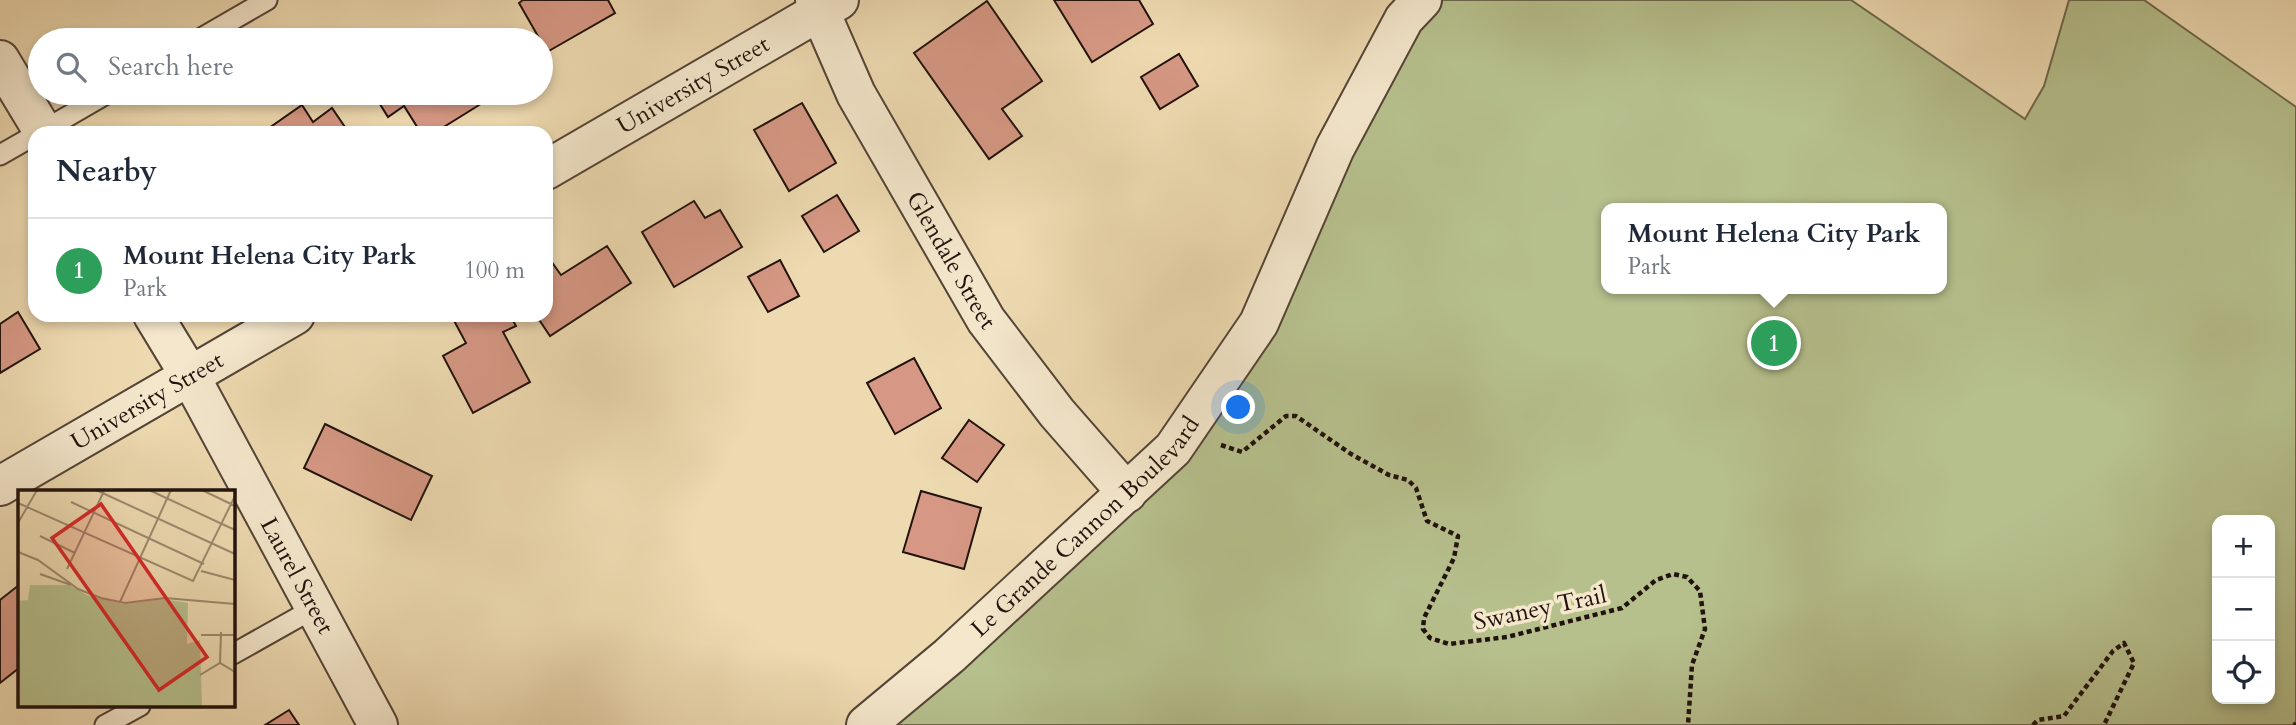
<!DOCTYPE html>
<html lang="en">
<head>
<meta charset="utf-8">
<style>
	body { margin:0; font-family:Cardo,serif; background:#f2f2f3; color:#1f2937 }
	.controls { position:absolute; right:21px; bottom:21px; display:grid; overflow:hidden; border-radius:14px; box-shadow:0 4px 10px #0003 }
	.controls button { width:63px; height:63px; display:grid; place-items:center; padding:0; border:0; border-bottom:2px solid #e0e1e3; background:#fff; color:#1f2937; font:35px sans-serif }
	.you { position:absolute; left:1239px; top:408px; width:24px; height:24px; margin:-18px; border:5px solid #fff; border-radius:50%; background:#1a73e8; box-shadow:0 0 0 10px #1a73e833 }
	.badge { display:grid; place-items:center; width:46px; height:46px; border-radius:50%; background:#db2777; color:#fff; font-size:23px; font-weight:700 }
	.pin { position:absolute; translate:-50% -50%; border:4px solid #fff; box-shadow:0 2px 7px #0006 }
	.popup { position:absolute; left:1601px; top:203px; width:346px; height:91px; box-sizing:border-box; display:grid; place-content:center; border-radius:14px; background:#fff; filter:drop-shadow(0 2px 5px #0005); font-size:23px; white-space:nowrap; color:#747a83 }
	.popup b { font-size:26px; color:#1f2937 }
	.popup::after { content:''; position:absolute; left:50%; top:100%; margin-left:-14px; border:14px solid transparent; border-top-color:#fff }
	.list { margin:0; padding:0; list-style:none }
	h2 { display:flex; justify-content:space-between; align-items:center; height:91px; margin:0; padding:0 28px; font-size:30px }
	h2 small { font-size:23px; font-weight:400; color:#747a83 }
	.list li { display:grid; grid-template-columns:46px 1fr auto; gap:21px; align-items:center; box-sizing:border-box; height:105px; padding:0 28px; border-top:2px solid #e0e1e3 }
	.list b { display:block; font-size:26px; white-space:nowrap }
	.list p { margin:0; font-size:23px; white-space:nowrap; color:#747a83 }
	.list em { font-size:23px; font-style:normal; color:#747a83 }
	.icon { flex:none; width:38px; height:38px; fill:none; stroke:currentColor; stroke-width:2; stroke-linecap:round; stroke-linejoin:round }
	.map { position:relative; flex:none; width:2296px; height:725px; overflow:hidden }
	.search { position:absolute; background:#fff; box-shadow:0 4px 10px #0003; left:28px; top:28px; width:525px; height:77px; display:flex; align-items:center; gap:18px; box-sizing:border-box; padding:0 24px; border-radius:38px; color:#747a83; font-size:26px }
	.panel { position:absolute; background:#fff; box-shadow:0 4px 10px #0003; left:28px; top:126px; width:525px; height:196px; border-radius:21px }
	.map>svg:first-child { display:block }
	.green { fill:#b6c08d; stroke:#6c694d; stroke-width:2; fill-rule:evenodd }
	.building { fill:#d69884; stroke:#21120d; stroke-width:2 }
	.lines { fill:none; stroke-linecap:round; stroke-linejoin:round }
	.service-casing { stroke:#544436; stroke-width:23 }
	.minor-casing { stroke:#544436; stroke-width:42 }
	.path { stroke:#21120d; stroke-width:4.5; stroke-dasharray:5 3.5; stroke-linecap:butt }
	.service { stroke:#f4e7cc; stroke-width:19 }
	.minor { stroke:#f4e7cc; stroke-width:38 }
	.labels { text-anchor:middle; stroke-width:7; stroke-linejoin:round; paint-order:stroke }
	.street-label { font-size:24px; fill:#21120d; stroke:#f4e7cc }
	.inset-road { fill:none; stroke:#9c8a6f; stroke-width:2 }
	.view { fill:#d62828; fill-opacity:0.15; stroke:#d62828; stroke-width:3.5 }
	.inset-edge { fill:none; stroke:#21120d; stroke-width:3.5 }
</style>
</head>
<body>
<div class="map">
<svg width="2296" height="725" viewBox="0 0 2296 725">
	<rect width="100%" height="100%" fill="#eedab1"/>
	<filter id="stains"><feTurbulence type="fractalNoise" baseFrequency=".00286" numOctaves="4"/><feColorMatrix values="0 0 0 0 .2 0 0 0 0 .09 0 0 0 0 .02 0 0 0 .5 -.17"/></filter>
	<radialGradient id="worn" r=".72"><stop offset=".6" stop-color="#630" stop-opacity="0"/><stop offset="1" stop-color="#630" stop-opacity=".3"/></radialGradient>
	<path class="green" d="M1443 0H1851L2025 119 2044 86 2069 0H2144L2296 107V725H886L1163 481 1409 35ZM1606 208H1942V289H1606ZM2217 520H2270V699H2217Z"/>
	<g class="building">
		<polygon points="523,0 608,0 615,13 547,52 519,3"/>
		<polygon points="1054,0 1139,0 1153,24 1092,62"/>
		<polygon points="987,1 1042,81 1002,109 1022,136 989,159 914,53"/>
		<polygon points="1179,54 1198,86 1160,109 1141,77"/>
		<polygon points="373,93 479,93 484,102 434,133 421,133 404,106 388,117"/>
		<polygon points="802,103 836,163 789,191 754,130"/>
		<polygon points="302,105 313,122 332,108 349,133 262,133"/>
		<polygon points="837,195 859,231 824,252 802,216"/>
		<polygon points="694,201 705,218 720,210 742,247 674,287 642,232"/>
		<polygon points="607,246 631,283 550,336 536,315 546,315 546,254 561,275"/>
		<polygon points="780,260 799,296 768,312 748,277"/>
		<polygon points="18,312 40,349 0,373 0,324"/>
		<polygon points="451,315 510,315 516,326 503,332 530,382 473,413 443,356 466,343"/>
		<polygon points="914,358 941,408 895,434 867,383"/>
		<polygon points="969,420 1004,445 977,482 942,458"/>
		<polygon points="325,424 432,476 411,520 304,468"/>
		<polygon points="921,491 981,508 964,569 903,552"/>
		<polygon points="19,585 19,668 0,683 0,600"/>
		<polygon points="289,710 299,725 265,725"/>
	</g>
	<g class="lines">
		<defs>
			<g id="service">
				<polyline points="198,40 267,0"/>
				<polyline points="39,133 108,93"/>
				<polyline points="0,155 35,135"/>
				<polyline points="233,654 313,609"/>
				<polyline points="105,725 140,706"/>
			</g>
			<g id="minor">
				<path id="s1" d="M815 0 856 94 986 320 1057 413 1127 493"/>
				<polyline points="0,60 44,133"/>
				<path id="s2" d="M546 170 839 0"/>
				<path id="s3" d="M153 315 190 376 378 725"/>
				<path id="s4" d="M0 486 295 315"/>
				<path id="s5" d="M866 725 949 656 1173 449 1259 323 1335 148 1404 19 1422 0"/>
			</g>
		</defs>
		<use href="#service" class="service-casing"/>
		<use href="#minor" class="minor-casing"/>
		<g class="path">
			<polyline points="1221,445 1242,452 1286,416 1296,416 1351,454 1389,475 1408,480 1416,488 1427,521 1458,536 1454,558 1424,618 1423,629 1430,638 1449,644 1507,637 1622,608 1656,580 1673,574 1687,577 1700,591 1705,629 1692,665 1688,725"/>
			<polyline points="2033,725 2038,720 2064,716 2113,651 2124,643 2134,663 2104,725"/>
			<polyline points="2294,725 2296,723"/>
		</g>
		<use href="#service" class="service"/>
		<use href="#minor" class="minor"/>
	</g>
	<g class="labels">
		<g class="street-label">
			<text dy="8" stroke="none"><textPath href="#s2" startOffset="170">University Street</textPath></text>
			<text dy="8" stroke="none"><textPath href="#s1" startOffset="294">Glendale Street</textPath></text>
			<text dy="8" stroke="none"><textPath href="#s4" startOffset="170">University Street</textPath></text>
			<text dy="8" stroke="none"><textPath href="#s5" startOffset="296">Le Grande Cannon Boulevard</textPath></text>
			<text dy="8" stroke="none"><textPath href="#s3" startOffset="298">Laurel Street</textPath></text>
			<text transform="translate(1540 608) rotate(-12)" y="8">Swaney Trail</text>
		</g>
	</g>
	<g transform="translate(18 490)">
		<rect width="217" height="217" fill="#eedab1"/>
		<path d="M12 95H51L69 105 105 114 146 109 170 113 169 154 182 150 184 217H0V111L10 110Z" fill="#b6c08d"/>
		<path class="inset-road" d="M78 0 217 64M131 0 217 40M184 0 217 16M53 12 186 74M0 13 175 91 217 6M0 33 19 0M22 46 57 63M0 62 20 70 60 99 83 108 107 113 147 108 217 114M49 79 86 1M183 81 217 90M22 84 53 95M102 112 153 0M183 145H217M202 173 203 142M182 185 202 173 217 182"/>
		<path class="view" d="M83 14 189 167 141 200 34 48Z"/>
		<rect width="217" height="217" class="inset-edge"/>
	</g>
	<rect width="100%" height="100%" filter="url(#stains)"/>
	<rect width="100%" height="100%" fill="url(#worn)"/>
</svg>
<div class="controls">
<button>+</button>
<button>−</button>
<button><svg class="icon" aria-label="locate" viewBox="0 0 24 24"><circle cx="12" cy="12" r="6"/><path d="M12 2v4M12 18v4M2 12h4M18 12h4"/></svg></button>
</div>
<div class="you"></div>
<div class="pin badge" style="left:1774px;top:343px;background:#2e9e5b">1</div>
<div class="popup"><b>Mount Helena City Park</b>Park</div>
<div class="search"><svg class="icon" aria-label="search" viewBox="0 0 24 24"><circle cx="10" cy="10" r="6"/><path d="M15 15l6 6"/></svg>Search here</div>
<section class="panel">
<h2>Nearby<small></small></h2>
<ul class="list">
<li><span class="badge" style="background:#2e9e5b">1</span><div><b>Mount Helena City Park</b><p>Park</p></div><em>100 m</em></li>
</ul>
</section>
</div>
</body>
</html>
